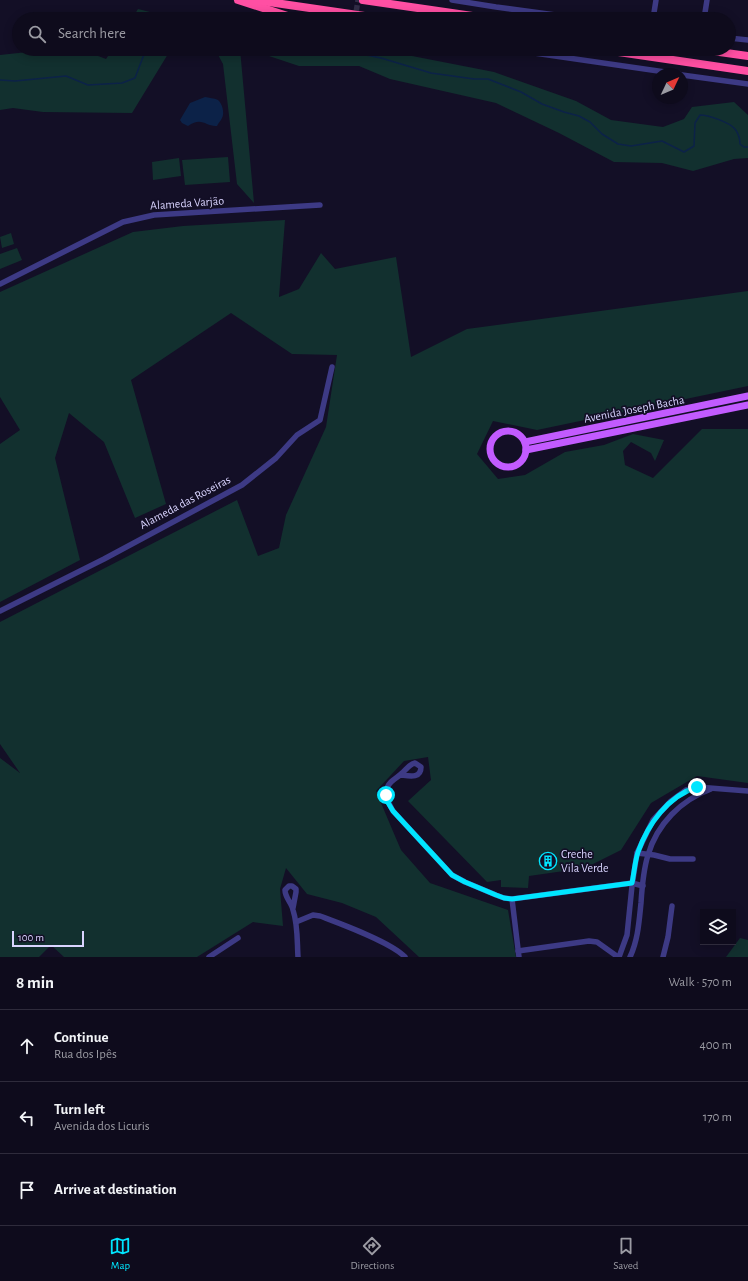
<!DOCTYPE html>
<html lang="en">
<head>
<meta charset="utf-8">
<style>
	body { margin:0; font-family:"Alegreya Sans",sans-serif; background:#171425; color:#f1f3f6 }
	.controls { position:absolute; right:12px; bottom:12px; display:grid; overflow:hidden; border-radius:0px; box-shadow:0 2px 10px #0003 }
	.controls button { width:36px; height:36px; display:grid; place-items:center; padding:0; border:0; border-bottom:1px solid #2e2b3b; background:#0e0b1c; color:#f1f3f6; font:20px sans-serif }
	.compass { position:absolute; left:652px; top:68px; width:36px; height:36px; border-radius:50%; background:#0e0b1c; box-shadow:0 2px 10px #0003; rotate:46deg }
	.scale { position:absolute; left:12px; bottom:10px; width:72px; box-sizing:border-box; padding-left:4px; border:2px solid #d9d4ff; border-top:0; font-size:11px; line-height:14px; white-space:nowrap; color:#d9d4ff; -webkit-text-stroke:3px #130f26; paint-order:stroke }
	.stop { position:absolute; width:12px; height:12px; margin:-9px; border:3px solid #00e5ff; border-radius:50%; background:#fff }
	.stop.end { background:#00e5ff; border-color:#fff; box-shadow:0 1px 4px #0008 }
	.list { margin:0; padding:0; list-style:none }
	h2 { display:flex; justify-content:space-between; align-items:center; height:52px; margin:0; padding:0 16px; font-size:17px }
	h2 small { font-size:13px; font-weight:400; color:#9b9ba3 }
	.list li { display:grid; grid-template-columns:26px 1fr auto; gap:12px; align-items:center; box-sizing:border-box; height:72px; padding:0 16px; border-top:1px solid #2e2b3b }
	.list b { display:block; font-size:15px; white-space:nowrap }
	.list p { margin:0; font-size:13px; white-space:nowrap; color:#9b9ba3 }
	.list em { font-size:13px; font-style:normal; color:#9b9ba3 }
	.icon { flex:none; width:22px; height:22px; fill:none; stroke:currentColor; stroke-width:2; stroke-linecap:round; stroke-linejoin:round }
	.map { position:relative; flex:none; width:748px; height:957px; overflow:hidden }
	.search { position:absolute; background:#0e0b1c; box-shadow:0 2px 10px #0003; left:12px; right:12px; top:12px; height:44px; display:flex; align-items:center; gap:10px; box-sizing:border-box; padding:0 14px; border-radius:22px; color:#9b9ba3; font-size:15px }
	.sheet { height:268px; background:#0e0b1c }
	nav { display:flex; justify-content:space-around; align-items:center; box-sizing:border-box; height:56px; border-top:1px solid #2e2b3b; background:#0e0b1c; font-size:11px; color:#9b9ba3 }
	nav a { display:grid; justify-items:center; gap:2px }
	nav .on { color:#00e5ff }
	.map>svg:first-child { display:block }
	.green { fill:#12302f }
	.water { fill:#0c2248 }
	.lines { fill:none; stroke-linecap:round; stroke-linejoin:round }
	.stream { stroke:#0c2248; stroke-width:1.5 }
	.minor-tunnel { stroke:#312d47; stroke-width:5.5; stroke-dasharray:5.5 3; stroke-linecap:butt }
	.minor { stroke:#3d3a85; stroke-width:5.5 }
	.major { stroke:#c25bff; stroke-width:7 }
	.highway { stroke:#ff4fa3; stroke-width:8 }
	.route { stroke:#00e5ff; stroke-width:5 }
	.labels { text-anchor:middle; stroke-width:3.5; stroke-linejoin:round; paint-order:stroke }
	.street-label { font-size:12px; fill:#d9d4ff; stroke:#130f26 }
	.poi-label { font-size:12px; fill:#d9d4ff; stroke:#130f26; text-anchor:start }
</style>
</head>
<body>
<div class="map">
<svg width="748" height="957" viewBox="0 0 748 957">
	<rect width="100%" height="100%" fill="#130f26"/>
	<g class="green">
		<polygon points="138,9 174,18 240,17 243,19 132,19"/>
		<polygon points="55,49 80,49 106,59 113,49 177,49 168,54 132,113 43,112 13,108 0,110 0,55"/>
		<polygon points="215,49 240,49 254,203 237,184 223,64"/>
		<polygon points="248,49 371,49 407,55 494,72 576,101 611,120 663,127 684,119 692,107 734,102 748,115 748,158 734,159 693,171 662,163 614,162 559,133 496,103 390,79 359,66 299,66"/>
		<polygon points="228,157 230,182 185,185 182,160"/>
		<polygon points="179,158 181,176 153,180 152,162"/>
		<polygon points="285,220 279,297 299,289 321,253 335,269 396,257 411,357 467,329 748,291 748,386 537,430 493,421 477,454 498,479 525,475 565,452 604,445 633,434 664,440 655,461 651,453 631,442 623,451 625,465 653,478 702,429 748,429 748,783 697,776 651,803 621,850 585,868 529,876 528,888 501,887 501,880 487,882 408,801 431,780 428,757 404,761 376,791 392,829 401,850 430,883 508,910 516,957 419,957 376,917 342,903 307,894 286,868 280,889 283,926 253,922 197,957 64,957 51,945 39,957 0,957 0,758 20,773 0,744 0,622 237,500 258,556 279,548 286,515 326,427 337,355 292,354 231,313 131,380 166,504 135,518 104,442 69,413 55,458 80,560 0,602 0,444 20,430 0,397 0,292 133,232 183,226"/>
		<polygon points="11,233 14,244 2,248 0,237"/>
		<polygon points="17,248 22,260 0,269 0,254"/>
		<polygon points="740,938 748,940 748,957 726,957"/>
	</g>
	<path class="water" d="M205 97C209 98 214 98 218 100 222 103 225 113 222 118 221 121 218 123 217 126 206 127 202 116 188 126L182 123 180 120 190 103Z"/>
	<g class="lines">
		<g class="stream">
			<path d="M317 49 357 53 381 58 431 73 474 79H488L521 92 542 104 564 112 579 116 590 122 602 134 618 144 631 146 662 141 684 152 694 146 695 123 700 115C708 115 729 122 735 129 738 133 740 139 740 144L744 147H748"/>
			<polyline points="0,80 15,81 66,76 88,85 122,83 135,78 146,49"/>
		</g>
		<polyline class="minor-tunnel" points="355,19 358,0"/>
		<g class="minor">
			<polyline points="452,0 496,7 585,19"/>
			<polyline points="653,19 656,0"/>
			<polyline points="704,19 707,0"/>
			<polyline points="729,38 748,40"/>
			<polyline points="506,49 679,74"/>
			<polyline points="682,75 748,84"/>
			<polyline points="0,284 123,222 154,215 320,205"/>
			<polyline points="0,611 104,559 242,485 276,458 297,435 320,420 332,367"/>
			<path d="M401 775C409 776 421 779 421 767L415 763C409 764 406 770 401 774 398 777 394 779 391 782 382 791 388 802 393 811L452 875 465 882 496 895 504 898 512 899 632 883 643 886"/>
			<polyline points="637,853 654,855 670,859 693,859"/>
			<polyline points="512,899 519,957"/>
			<path d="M293 908 296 892V889L292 886H289L285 890C285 898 292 903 293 910 298 925 297 941 298 957"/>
			<path d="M296 922 313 915 320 916C341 924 391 942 405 957"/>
			<polyline points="518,951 589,941 597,942 618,957"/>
			<polyline points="209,957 238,938"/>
			<polyline points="619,957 627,935 632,886 637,853 653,820 671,801 686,790 697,787 748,791"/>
			<path d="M630 957C638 940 639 922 641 903 642 887 643 871 648 855 657 824 681 800 711 789"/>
			<polyline points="663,957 668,937 672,906"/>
		</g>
		<g class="major">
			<circle cx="508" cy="449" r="18"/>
			<polyline points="525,442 748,396"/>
			<polyline points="526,450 748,405"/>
		</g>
		<g class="highway">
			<polyline points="238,0 297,19"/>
			<polyline points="255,0 385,19"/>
			<polyline points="363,0 493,19"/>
			<polyline points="598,49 748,71"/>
			<polyline points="698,49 748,56"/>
		</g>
	</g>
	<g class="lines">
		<path class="route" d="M386 795 387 801 393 811 452 875 465 882 496 895 504 898 512 899 632 883C634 873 635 861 638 852 648 824 668 796 697 787"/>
	</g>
	<defs>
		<symbol id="building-ring" viewBox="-11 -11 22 22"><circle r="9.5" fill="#130f26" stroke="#00e5ff" stroke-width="1.5"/><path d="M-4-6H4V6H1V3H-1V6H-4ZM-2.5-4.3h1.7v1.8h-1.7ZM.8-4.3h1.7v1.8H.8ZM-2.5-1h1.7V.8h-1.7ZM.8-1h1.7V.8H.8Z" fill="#00e5ff"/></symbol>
	</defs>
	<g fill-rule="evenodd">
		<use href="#building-ring" x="538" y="851" width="20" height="20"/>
	</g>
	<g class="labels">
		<g class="street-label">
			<text transform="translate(187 203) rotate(-4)" y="4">Alameda Varjão</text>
			<text transform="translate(634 409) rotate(-11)" y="4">Avenida Joseph Bacha</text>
			<text transform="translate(185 502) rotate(-28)" y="4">Alameda das Roseiras</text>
		</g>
		<g class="poi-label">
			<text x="561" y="858">Creche<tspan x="561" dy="14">Vila Verde</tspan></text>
		</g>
	</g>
</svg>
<div class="controls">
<button><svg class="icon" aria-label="layers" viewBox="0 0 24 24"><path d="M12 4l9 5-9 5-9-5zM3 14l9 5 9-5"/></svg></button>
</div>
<svg class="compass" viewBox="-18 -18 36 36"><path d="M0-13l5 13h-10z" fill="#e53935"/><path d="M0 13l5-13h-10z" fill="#9b9ba3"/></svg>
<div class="scale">100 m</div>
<div class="stop" style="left:386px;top:795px"></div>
<div class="stop end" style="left:697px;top:787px"></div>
<div class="search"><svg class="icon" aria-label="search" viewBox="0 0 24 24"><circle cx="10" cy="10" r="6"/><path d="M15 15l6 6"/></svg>Search here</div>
</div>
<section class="sheet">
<h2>8 min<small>Walk · 570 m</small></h2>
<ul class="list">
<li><svg class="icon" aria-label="ahead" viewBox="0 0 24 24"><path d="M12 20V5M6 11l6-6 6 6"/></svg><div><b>Continue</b><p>Rua dos Ipês</p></div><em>400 m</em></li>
<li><svg class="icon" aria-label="left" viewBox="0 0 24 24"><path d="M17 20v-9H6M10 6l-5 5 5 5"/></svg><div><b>Turn left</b><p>Avenida dos Licuris</p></div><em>170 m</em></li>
<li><svg class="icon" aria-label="arrive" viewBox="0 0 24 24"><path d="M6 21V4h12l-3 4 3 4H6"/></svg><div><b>Arrive at destination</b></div></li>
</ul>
</section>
<nav>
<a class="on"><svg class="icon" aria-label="map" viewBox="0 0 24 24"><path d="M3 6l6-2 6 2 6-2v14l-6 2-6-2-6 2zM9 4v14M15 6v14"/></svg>Map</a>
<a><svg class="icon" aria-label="directions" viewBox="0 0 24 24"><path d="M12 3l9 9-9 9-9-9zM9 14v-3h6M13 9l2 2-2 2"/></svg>Directions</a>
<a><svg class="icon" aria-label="saved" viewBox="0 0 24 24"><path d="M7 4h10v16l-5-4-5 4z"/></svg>Saved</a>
</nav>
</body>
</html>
